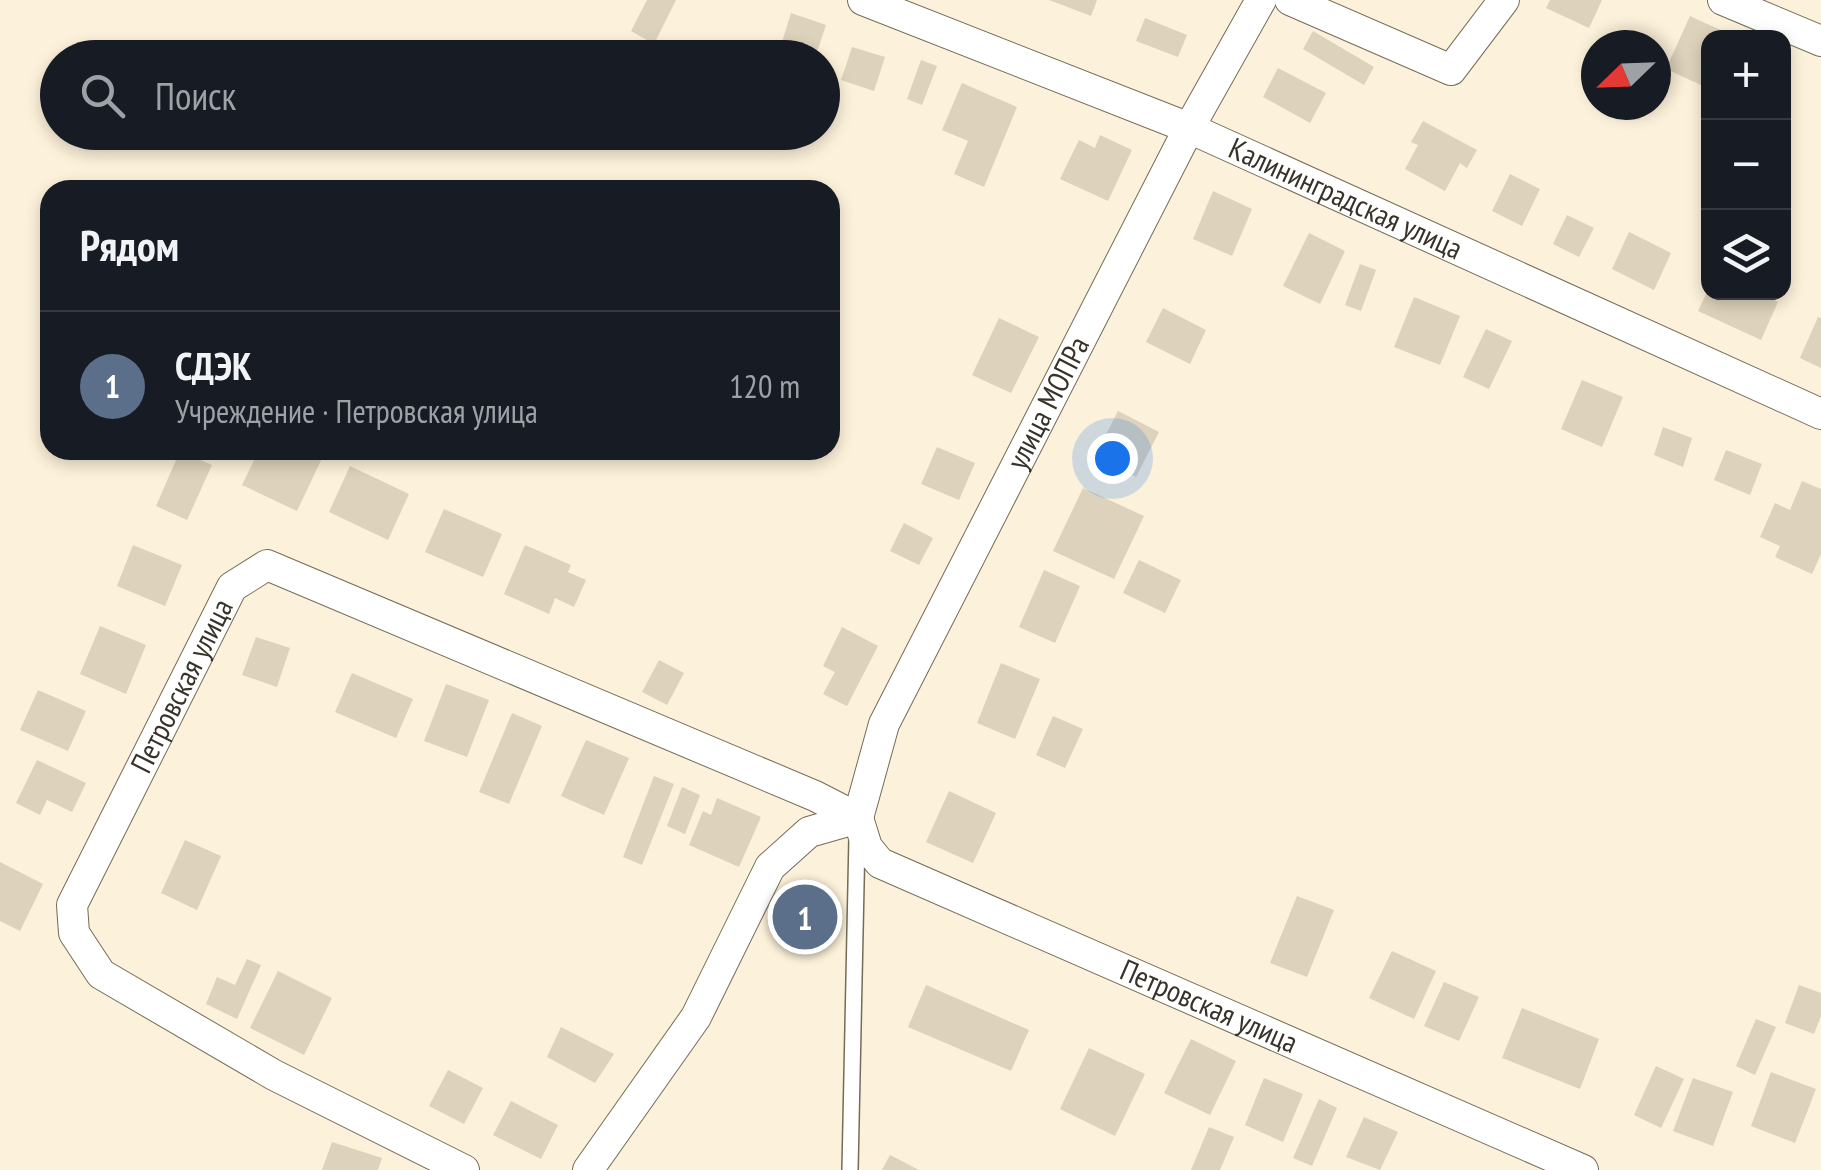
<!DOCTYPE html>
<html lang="ru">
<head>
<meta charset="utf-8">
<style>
	body { margin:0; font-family:"PT Sans Narrow",sans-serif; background:#20242c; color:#f1f3f6 }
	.controls { position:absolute; right:30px; top:30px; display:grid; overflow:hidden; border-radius:20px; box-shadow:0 5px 15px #0003 }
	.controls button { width:90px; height:90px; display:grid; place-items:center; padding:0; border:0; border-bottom:2px solid #363941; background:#171b24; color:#f1f3f6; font:50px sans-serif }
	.compass { position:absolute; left:1581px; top:30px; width:90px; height:90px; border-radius:50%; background:#171b24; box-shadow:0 5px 15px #0003; rotate:247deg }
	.you { position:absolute; left:1112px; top:458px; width:35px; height:35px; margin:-25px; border:8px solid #fff; border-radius:50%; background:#1a73e8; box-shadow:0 0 0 15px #1a73e833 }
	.badge { display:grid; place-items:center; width:65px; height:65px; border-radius:50%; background:#975a1c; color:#fff; font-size:32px; font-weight:700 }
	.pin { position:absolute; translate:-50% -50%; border:5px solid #fff; box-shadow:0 2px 10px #0006 }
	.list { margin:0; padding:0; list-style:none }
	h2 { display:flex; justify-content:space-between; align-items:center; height:130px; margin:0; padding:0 40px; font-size:42px }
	h2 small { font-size:32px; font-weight:400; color:#9ea1a6 }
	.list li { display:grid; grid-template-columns:65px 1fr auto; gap:30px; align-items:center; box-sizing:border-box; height:150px; padding:0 40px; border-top:2px solid #363941 }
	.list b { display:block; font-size:38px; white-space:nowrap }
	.list p { margin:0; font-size:32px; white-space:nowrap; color:#9ea1a6 }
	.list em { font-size:32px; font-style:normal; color:#9ea1a6 }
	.icon { flex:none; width:55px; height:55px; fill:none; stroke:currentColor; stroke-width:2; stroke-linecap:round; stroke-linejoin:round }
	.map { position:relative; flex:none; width:1821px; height:1170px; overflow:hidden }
	.search { position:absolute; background:#171b24; box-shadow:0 5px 15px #0003; left:40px; top:40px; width:800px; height:110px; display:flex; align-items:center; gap:25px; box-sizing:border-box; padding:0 35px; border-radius:55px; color:#9ea1a6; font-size:38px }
	.panel { position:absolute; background:#171b24; box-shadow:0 5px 15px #0003; left:40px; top:180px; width:800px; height:280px; border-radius:30px }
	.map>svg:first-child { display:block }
	.building { fill:#ddd3bc }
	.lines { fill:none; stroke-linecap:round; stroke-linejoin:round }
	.lane-casing { stroke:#756c57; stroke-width:18 }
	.street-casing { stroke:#756c57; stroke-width:32 }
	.lane { stroke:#fff; stroke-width:15 }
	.street { stroke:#fff; stroke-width:30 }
	.labels { text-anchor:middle; stroke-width:9; stroke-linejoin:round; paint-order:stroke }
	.street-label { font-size:30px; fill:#37332a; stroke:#fff }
</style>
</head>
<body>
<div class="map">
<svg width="1821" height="1170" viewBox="0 0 1821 1170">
	<rect width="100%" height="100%" fill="#fcf1da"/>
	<g class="building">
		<polygon points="647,0 676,0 654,44 631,31"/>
		<polygon points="1049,0 1097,0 1091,16"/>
		<polygon points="1550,0 1602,0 1589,28 1546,8"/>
		<polygon points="791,13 826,25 815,58 777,58"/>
		<polygon points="1690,16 1727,33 1725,38 1708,38 1708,75 1703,86 1666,69"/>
		<polygon points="1145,18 1187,35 1178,57 1136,41"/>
		<polygon points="1313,31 1374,67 1364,85 1303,49"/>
		<polygon points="852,47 885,57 874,91 841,80"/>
		<polygon points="921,60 937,66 922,105 907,99"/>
		<polygon points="1278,68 1326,93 1310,123 1263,97"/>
		<polygon points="962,83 1017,107 984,187 954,174 968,141 942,130"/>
		<polygon points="1604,105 1645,105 1639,120"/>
		<polygon points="1423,121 1477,150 1467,168 1460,163 1445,191 1405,169 1418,145 1411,142"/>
		<polygon points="1100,135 1132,150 1108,201 1060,179 1079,140 1095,148"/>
		<polygon points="1510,174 1540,189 1522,226 1492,211"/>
		<polygon points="1213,191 1252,209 1232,256 1193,239"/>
		<polygon points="1567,215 1594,228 1579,257 1553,244"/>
		<polygon points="1629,232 1671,253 1654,290 1612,269"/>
		<polygon points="1309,233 1345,251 1320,304 1283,286"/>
		<polygon points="1360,264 1376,270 1361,311 1345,305"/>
		<polygon points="1707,292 1757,292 1778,302 1761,340 1698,311"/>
		<polygon points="1414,297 1460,316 1440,365 1394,347"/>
		<polygon points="1163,308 1206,330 1190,364 1146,342"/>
		<polygon points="1818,317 1821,318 1821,368 1800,358"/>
		<polygon points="999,318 1039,337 1011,393 972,375"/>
		<polygon points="1486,329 1512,341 1489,389 1463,377"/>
		<polygon points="1582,380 1623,397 1602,447 1561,429"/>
		<polygon points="1118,411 1159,432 1136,477 1095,456"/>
		<polygon points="1663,427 1692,438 1683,467 1654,455"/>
		<polygon points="937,447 975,463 959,500 921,484"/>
		<polygon points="259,450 325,452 297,511 242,485"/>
		<polygon points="1726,450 1762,464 1750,495 1714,480"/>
		<polygon points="180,451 212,465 187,520 156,506"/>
		<polygon points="350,466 409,494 388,540 329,512"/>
		<polygon points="1802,481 1821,489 1821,554 1812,574 1775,557 1780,546 1760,537 1775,503 1790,510"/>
		<polygon points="1083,488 1144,516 1114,579 1053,551"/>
		<polygon points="444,509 502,534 483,577 425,552"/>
		<polygon points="904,523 933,538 919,565 890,551"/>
		<polygon points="133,545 182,565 165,606 117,586"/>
		<polygon points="525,545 571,565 568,572 586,580 574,607 555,598 549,614 504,594"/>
		<polygon points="1139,560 1181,580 1165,613 1123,593"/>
		<polygon points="1044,570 1080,586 1055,643 1019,627"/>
		<polygon points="100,626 146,645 126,694 80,674"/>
		<polygon points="842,627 878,646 847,706 823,694 835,672 823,666"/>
		<polygon points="256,637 290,648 277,687 242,675"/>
		<polygon points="659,660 684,673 667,705 642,692"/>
		<polygon points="1001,663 1040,679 1015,739 977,723"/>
		<polygon points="352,673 413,699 396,738 335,712"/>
		<polygon points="446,684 489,700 467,757 424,741"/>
		<polygon points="38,690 86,711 68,751 20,730"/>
		<polygon points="512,713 542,726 509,804 479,792"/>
		<polygon points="1053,716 1083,729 1065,768 1036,755"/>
		<polygon points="586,740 629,758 604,815 561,796"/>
		<polygon points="37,760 86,783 72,812 47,800 40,815 16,803"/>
		<polygon points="654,776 674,784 642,865 623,857"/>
		<polygon points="682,787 700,795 685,834 667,826"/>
		<polygon points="949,791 996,813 973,863 926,842"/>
		<polygon points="717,798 761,817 739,867 689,845 703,811 711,815"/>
		<polygon points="185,840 221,856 197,910 161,893"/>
		<polygon points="0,862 43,884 20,931 0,921"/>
		<polygon points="792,883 839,904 819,951 771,930"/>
		<polygon points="1297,896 1334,910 1307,977 1270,963"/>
		<polygon points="1392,951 1436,971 1414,1019 1369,998"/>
		<polygon points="247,959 261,965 237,1019 206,1004 217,977 235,985"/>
		<polygon points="278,971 332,998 304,1055 250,1028"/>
		<polygon points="1444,982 1479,997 1459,1041 1424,1026"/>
		<polygon points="926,985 1029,1030 1011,1071 908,1027"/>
		<polygon points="1799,985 1821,993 1821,1016 1814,1034 1785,1023"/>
		<polygon points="1522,1008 1599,1039 1580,1089 1502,1058"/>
		<polygon points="1756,1019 1776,1027 1755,1075 1736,1066"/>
		<polygon points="561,1027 614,1054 595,1083 547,1057"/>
		<polygon points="1191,1039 1236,1061 1210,1115 1164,1093"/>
		<polygon points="1089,1048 1145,1074 1115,1136 1060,1109"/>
		<polygon points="1656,1066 1684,1079 1661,1128 1634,1115"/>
		<polygon points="448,1070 483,1088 464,1124 429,1106"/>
		<polygon points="1771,1072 1816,1089 1795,1143 1751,1126"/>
		<polygon points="1264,1078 1303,1094 1283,1142 1245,1125"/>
		<polygon points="1693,1078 1733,1092 1713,1146 1673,1131"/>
		<polygon points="1319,1099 1337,1108 1312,1166 1293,1158"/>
		<polygon points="511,1101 558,1125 541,1159 493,1135"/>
		<polygon points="1364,1117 1398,1132 1380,1170 1346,1157"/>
		<polygon points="1209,1127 1234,1137 1220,1170 1191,1170"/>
		<polygon points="332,1142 382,1158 378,1170 322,1170"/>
		<polygon points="890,1155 919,1170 882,1170"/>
	</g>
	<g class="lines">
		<defs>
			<polyline id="lane" points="850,1170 857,837"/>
			<g id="street">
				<path id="s1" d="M863 0 1189 128 1821 414"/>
				<polyline points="1290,0 1451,70 1504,0"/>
				<polyline points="1723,0 1821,41"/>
				<path id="s2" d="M858 818 884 724 1189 128 1261 0"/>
				<path id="s3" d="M464 1170 274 1075 101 974 74 933 72 905 232 587 267 565 815 796 858 818 867 847 880 863 1583 1170"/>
				<polyline points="588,1170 696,1017 770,867 809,832 858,818"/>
			</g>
		</defs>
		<use href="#lane" class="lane-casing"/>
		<use href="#street" class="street-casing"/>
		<use href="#lane" class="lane"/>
		<use href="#street" class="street"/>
	</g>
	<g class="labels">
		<g class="street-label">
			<text dy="10" stroke="none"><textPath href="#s1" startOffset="522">Калининградская улица</textPath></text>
			<text dy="10" stroke="none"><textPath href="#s2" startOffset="458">улица МОПРа</textPath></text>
			<text dy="10" stroke="none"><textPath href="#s3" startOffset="735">Петровская улица</textPath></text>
			<text dy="10" stroke="none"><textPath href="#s3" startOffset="1940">Петровская улица</textPath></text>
		</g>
	</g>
</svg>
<div class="controls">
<button>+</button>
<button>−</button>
<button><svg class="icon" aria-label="layers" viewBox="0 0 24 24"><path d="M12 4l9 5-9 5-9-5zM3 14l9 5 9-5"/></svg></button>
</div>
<svg class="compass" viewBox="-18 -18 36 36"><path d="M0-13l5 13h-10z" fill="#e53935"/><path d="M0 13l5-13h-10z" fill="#9ea1a6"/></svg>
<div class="you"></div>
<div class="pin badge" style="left:805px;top:917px;background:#5c6f8a">1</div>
<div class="search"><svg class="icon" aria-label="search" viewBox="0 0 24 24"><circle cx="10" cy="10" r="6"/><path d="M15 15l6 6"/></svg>Поиск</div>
<section class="panel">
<h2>Рядом<small></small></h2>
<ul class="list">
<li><span class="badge" style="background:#5c6f8a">1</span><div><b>СДЭК</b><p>Учреждение · Петровская улица</p></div><em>120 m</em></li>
</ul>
</section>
</div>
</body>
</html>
